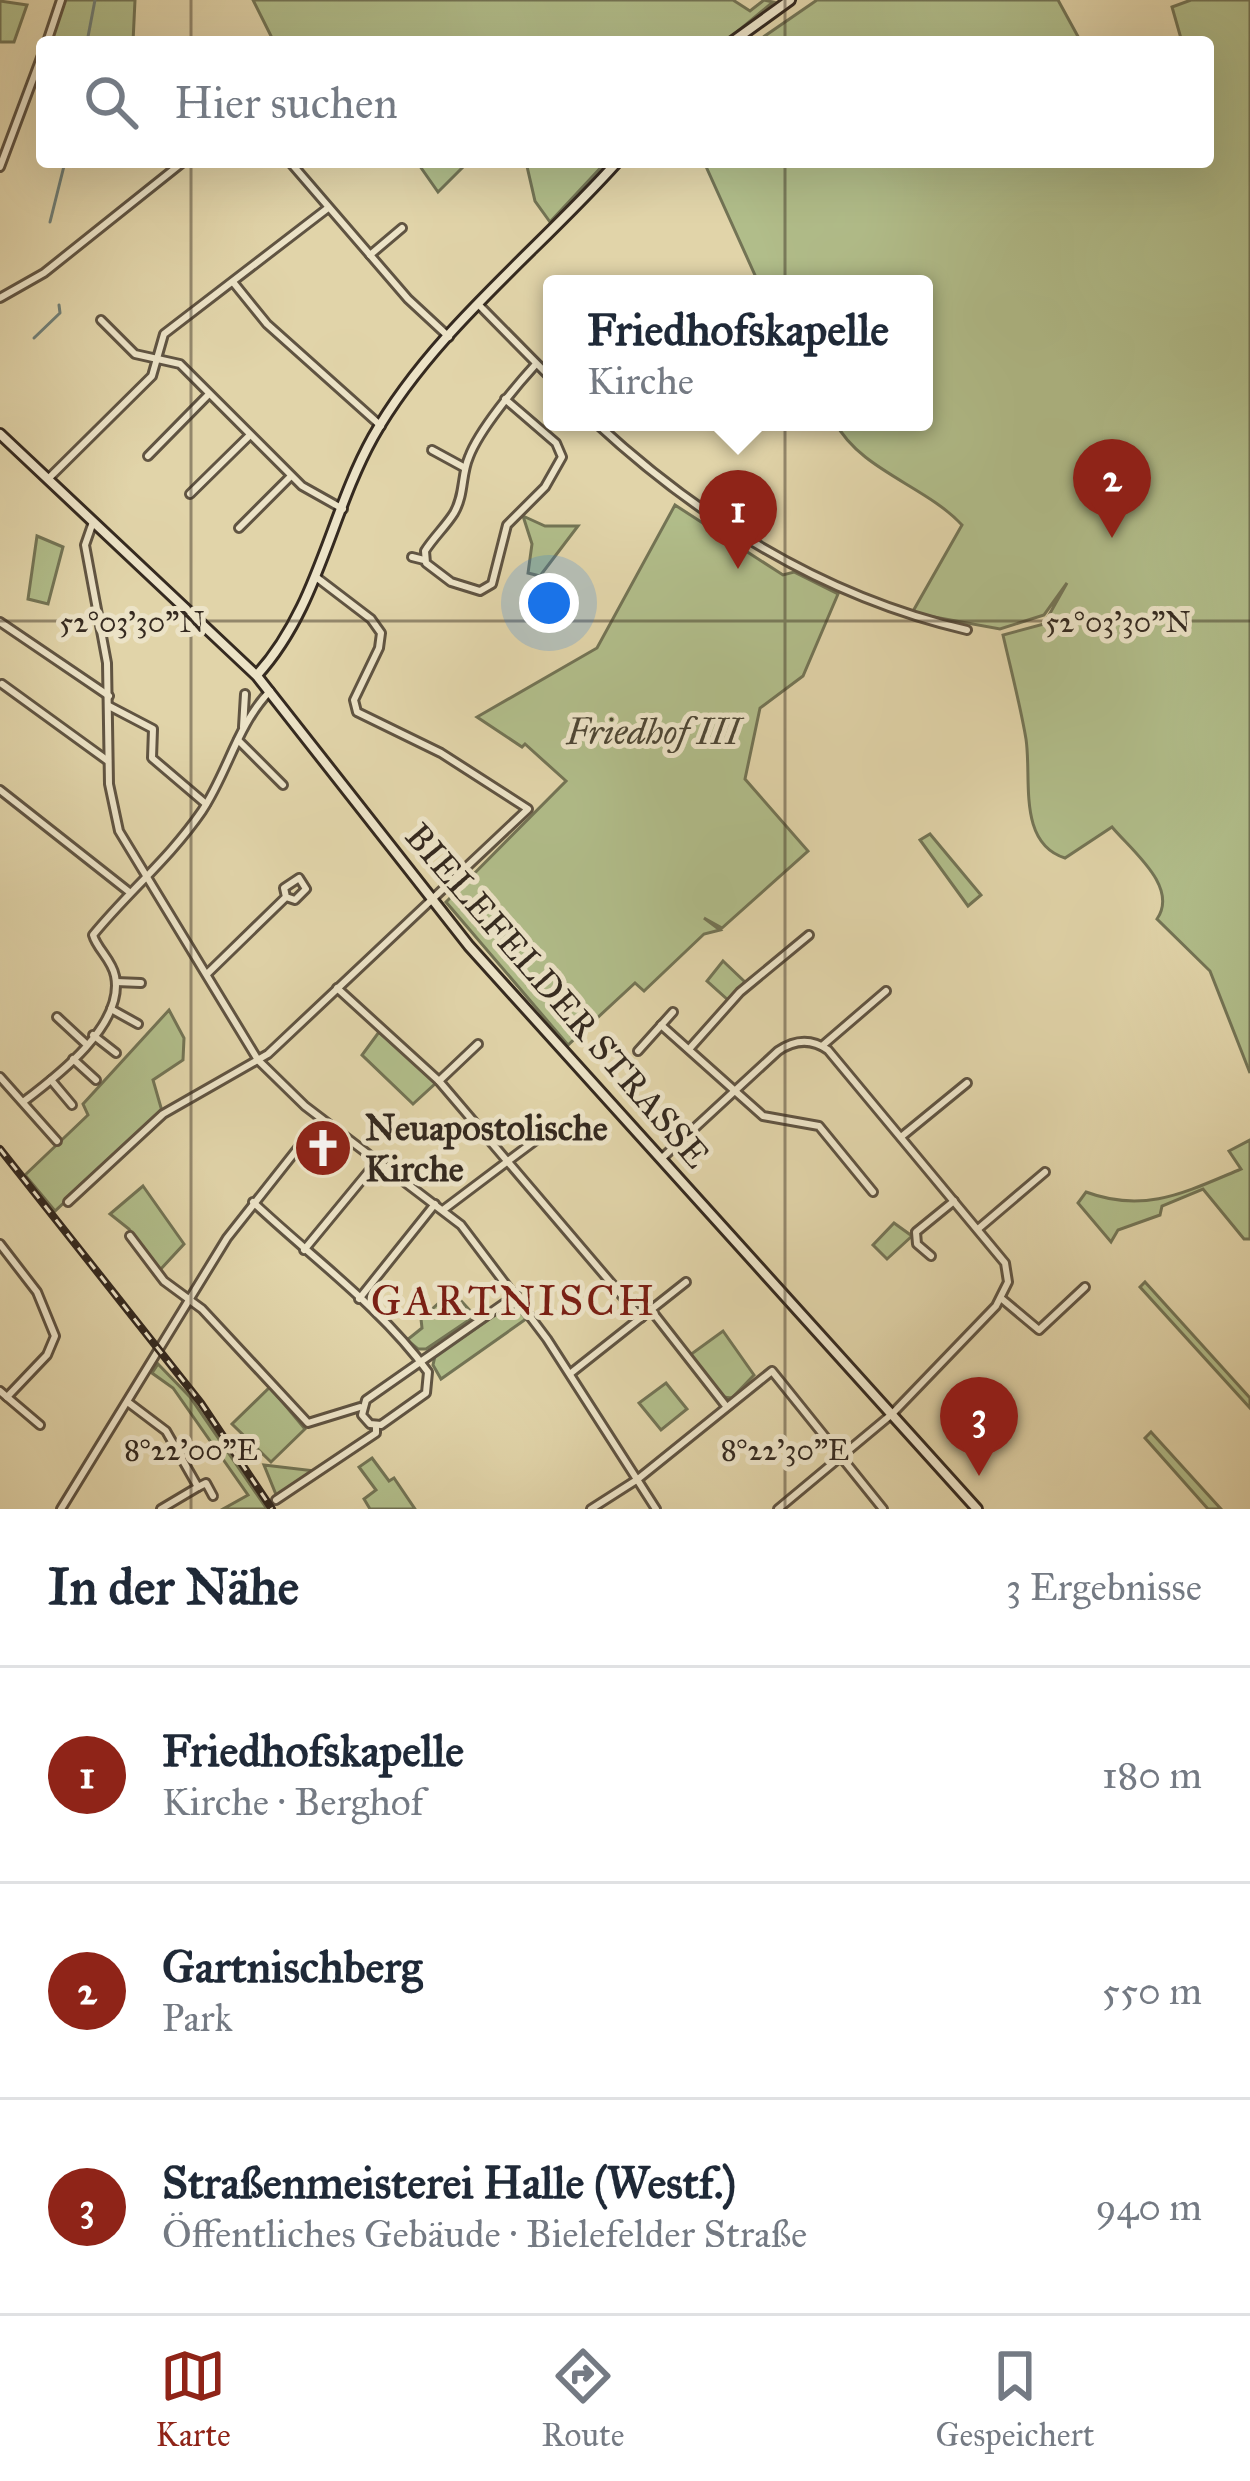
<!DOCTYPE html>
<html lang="de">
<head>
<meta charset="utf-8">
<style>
	body { margin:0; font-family:"IM FELL Great Primer",serif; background:#f6f6f7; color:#1f2937 }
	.you { position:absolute; left:549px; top:603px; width:42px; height:42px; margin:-30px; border:9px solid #fff; border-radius:50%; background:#1a73e8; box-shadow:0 0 0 18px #1a73e833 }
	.badge { display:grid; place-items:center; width:78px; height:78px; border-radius:50%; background:#8f2418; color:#fff; font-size:39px; font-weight:700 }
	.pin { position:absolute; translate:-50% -99px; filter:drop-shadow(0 3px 6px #0008) }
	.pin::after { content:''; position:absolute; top:63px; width:42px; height:36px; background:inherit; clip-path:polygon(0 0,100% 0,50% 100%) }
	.popup { position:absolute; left:543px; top:275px; width:390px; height:156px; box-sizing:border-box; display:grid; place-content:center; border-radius:12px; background:#fff; filter:drop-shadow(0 3px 9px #0005); font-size:39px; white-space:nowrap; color:#747a83 }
	.popup b { font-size:45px; color:#1f2937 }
	.popup::after { content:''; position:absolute; left:50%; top:100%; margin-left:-24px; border:24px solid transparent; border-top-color:#fff }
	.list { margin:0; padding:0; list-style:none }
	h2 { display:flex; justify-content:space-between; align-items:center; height:156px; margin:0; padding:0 48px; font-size:51px }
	h2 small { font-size:39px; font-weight:400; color:#747a83 }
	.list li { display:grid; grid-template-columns:78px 1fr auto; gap:36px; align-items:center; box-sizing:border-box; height:216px; padding:0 48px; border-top:3px solid #e0e1e3 }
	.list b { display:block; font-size:45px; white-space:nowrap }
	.list p { margin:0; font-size:39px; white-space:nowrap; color:#747a83 }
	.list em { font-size:39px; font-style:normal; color:#747a83 }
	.icon { flex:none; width:66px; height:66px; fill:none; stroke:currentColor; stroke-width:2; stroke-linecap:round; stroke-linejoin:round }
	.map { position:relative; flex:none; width:1250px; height:1509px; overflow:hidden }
	.search { position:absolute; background:#fff; box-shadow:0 12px 48px #0002; left:36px; right:36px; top:36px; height:132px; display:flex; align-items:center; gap:30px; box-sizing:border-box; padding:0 42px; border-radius:12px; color:#747a83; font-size:45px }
	.sheet { height:804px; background:#fff }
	nav { display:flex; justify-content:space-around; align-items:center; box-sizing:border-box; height:168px; border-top:3px solid #e0e1e3; background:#fff; font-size:33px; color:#747a83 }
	nav a { display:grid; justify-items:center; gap:6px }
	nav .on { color:#8f2418 }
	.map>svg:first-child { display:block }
	.green { fill:#b1bd8a; stroke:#737455; stroke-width:3 }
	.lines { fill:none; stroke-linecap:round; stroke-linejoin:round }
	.stream { stroke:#707f77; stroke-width:3 }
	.street-casing { stroke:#605442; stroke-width:12 }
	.secondary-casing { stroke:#352a20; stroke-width:14 }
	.street { stroke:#ece3c7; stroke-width:6 }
	.secondary { stroke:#ece3c7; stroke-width:8 }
	.rail-casing { stroke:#352a20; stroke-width:8 }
	.rail { stroke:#ece3c7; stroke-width:3; stroke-dasharray:9; stroke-linecap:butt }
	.ticks { fill:none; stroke:#352a20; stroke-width:3; stroke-opacity:0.45 }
	.labels { text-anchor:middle; stroke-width:10; stroke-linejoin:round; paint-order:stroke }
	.park-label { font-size:36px; font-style:italic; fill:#4e4735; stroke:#ece3c7 }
	.street-label { font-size:36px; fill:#352a20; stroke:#ece3c7 }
	.poi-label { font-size:36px; font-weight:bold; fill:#352a20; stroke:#ece3c7; text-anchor:start }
	.quarter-label { font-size:42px; letter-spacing:3px; fill:#7a1f14; stroke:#ece3c7 }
	.ticks-label { font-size:30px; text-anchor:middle; fill:#352a20; stroke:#ece3c7; stroke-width:10; stroke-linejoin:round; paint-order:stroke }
</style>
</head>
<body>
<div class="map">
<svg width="1250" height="1509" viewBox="0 0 1250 1509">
	<rect width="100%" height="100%" fill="#e1d4a9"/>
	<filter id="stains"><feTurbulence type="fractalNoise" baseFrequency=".00167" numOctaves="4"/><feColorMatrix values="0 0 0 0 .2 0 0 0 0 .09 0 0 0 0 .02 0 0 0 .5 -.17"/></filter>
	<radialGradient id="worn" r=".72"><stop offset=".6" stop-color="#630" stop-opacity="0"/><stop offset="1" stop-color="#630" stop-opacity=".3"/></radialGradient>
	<g class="green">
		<polygon points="63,0 135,0 133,42 49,42"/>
		<polygon points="253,0 733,0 750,11 764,0 773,2 725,42 274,42"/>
		<polygon points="817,0 1058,0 1081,42 756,42"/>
		<path d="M1191 0H1250V1073L1210 971 1157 919C1179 887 1132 851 1112 827L1065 858C1017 843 1032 778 1026 739 1020 704 1011 670 1003 635L1044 624 1067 583 1044 615 1000 629 912 613 962 525C926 486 860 470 835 422H924V284H759L704 162H1208V42H1182L1172 7Z"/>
		<polygon points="0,1 27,5 14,42 0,42"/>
		<polygon points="417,162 468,162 438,192"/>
		<polygon points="526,162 606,162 550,222 535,201"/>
		<polygon points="675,505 783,575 794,572 838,594 803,676 760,708 745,779 808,851 722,928 704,918 720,930 704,934 644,991 635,983 568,1045 446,902 566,781 525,744 522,747 477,717 597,648"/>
		<polygon points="523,516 545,526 578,526 540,576 528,573 532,544"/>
		<polygon points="37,536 63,547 48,604 28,599"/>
		<polygon points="930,834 981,895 968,906 920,840"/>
		<polygon points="723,961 745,982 728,1000 707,981"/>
		<polygon points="169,1010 184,1038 183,1060 153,1080 162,1111 55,1211 25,1175 88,1115 83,1104"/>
		<polygon points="379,1032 437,1082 413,1104 362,1055"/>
		<path d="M1250 1140V1239H1244L1203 1189 1162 1206 1160 1215 1118 1230 1111 1242 1078 1203 1086 1192C1145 1214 1186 1192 1241 1169L1229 1151Z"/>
		<polygon points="143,1186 184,1244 159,1271 129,1229 110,1214"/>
		<polygon points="894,1223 912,1236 887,1259 873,1245"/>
		<polygon points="1145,1282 1250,1398 1250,1408 1140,1287"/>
		<polygon points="452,1291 475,1316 426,1349 418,1349 407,1340 422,1328 421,1319"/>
		<polygon points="507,1307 518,1309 526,1319 441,1379 433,1365 435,1356"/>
		<polygon points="723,1331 754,1375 732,1398 723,1397 690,1355"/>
		<polygon points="158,1364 190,1397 267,1509 223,1509 248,1495 173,1388 152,1373"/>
		<polygon points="666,1383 687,1409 661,1430 639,1403"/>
		<polygon points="270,1387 305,1429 271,1462 232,1424"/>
		<polygon points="1151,1432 1221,1509 1208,1509 1145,1438"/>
		<polygon points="372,1458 389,1481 394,1478 415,1509 370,1509 364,1499 376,1490 359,1467"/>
		<polygon points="264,1465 315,1471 277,1497"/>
	</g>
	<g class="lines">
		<g class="stream">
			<polyline points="87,42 95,0"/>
			<polyline points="50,222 65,162"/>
			<polyline points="34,338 60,313 59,305"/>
		</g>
		<defs>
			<g id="street">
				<polyline points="47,42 61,0"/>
				<polyline points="290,162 408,299 449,337"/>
				<polyline points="0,167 42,55"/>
				<polyline points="370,255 402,228"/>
				<polyline points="233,282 267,324 381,426"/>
				<polyline points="0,298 44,273 183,162"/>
				<polyline points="479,305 552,379"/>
				<polyline points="101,320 135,354 180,364 302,486 343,509"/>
				<path d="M505 399 556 443 562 457 545 487 507 525 492 584 480 591 451 582 426 563 425 551C433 538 446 526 454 513 465 494 461 475 469 457 479 430 516 386 536 364"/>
				<path d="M595 422C702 521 824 597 967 630"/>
				<polyline points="432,450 465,468"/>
				<polyline points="148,456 209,394"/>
				<polyline points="50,477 152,376 164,334 328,208"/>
				<polyline points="190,494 250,435"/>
				<polyline points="93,522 85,545 107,663 109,784 119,831 258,1060 305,1106 461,1225 547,1339 656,1509"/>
				<polyline points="239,528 291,476"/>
				<polyline points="412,557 424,560"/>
				<polyline points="0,622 109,696"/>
				<polyline points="2,684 108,761"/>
				<polyline points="109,706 153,729 152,758 206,804"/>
				<polyline points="243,727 245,694"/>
				<polyline points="238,740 283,785"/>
				<polyline points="0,790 128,891"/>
				<polyline points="208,973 286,897 284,888 299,878 306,889 295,900 286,897"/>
				<polyline points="116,982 141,983"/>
				<polyline points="337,988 439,1081 641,1318"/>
				<polyline points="111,1009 138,1024"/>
				<polyline points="57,1017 85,1043"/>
				<polyline points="661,1025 763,1116 819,1126 873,1192"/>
				<polyline points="93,1035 116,1053"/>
				<polyline points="822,1046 886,991"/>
				<polyline points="691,1047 740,992 809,935"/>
				<polyline points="638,1051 673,1012"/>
				<polyline points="73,1059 96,1080"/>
				<polyline points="0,1077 57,1141"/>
				<polyline points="51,1080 72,1105"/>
				<polyline points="439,1081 478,1044"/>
				<path d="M23 1102C56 1077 125 1025 115 976 112 960 97 949 93 935 128 892 169 859 202 811 228 772 237 725 270 691"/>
				<polyline points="901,1137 967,1083"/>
				<path d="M661 1159 778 1051C794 1040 811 1038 828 1050L1005 1263 1008 1282 996 1306 892 1414 778 1509"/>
				<polyline points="68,1202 163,1114 268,1054 528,809 441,753 357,712 354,700 379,648 381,633 371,619 316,577"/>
				<path d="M253 1202C310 1256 382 1308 428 1372L426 1393 381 1425 370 1424 362 1415 366 1400 516 1295"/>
				<polyline points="443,1210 540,1137"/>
				<polyline points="978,1229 1045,1172"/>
				<polyline points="130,1236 164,1281 202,1309 308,1423 360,1407"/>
				<polyline points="0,1244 37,1292 55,1336 47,1355 7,1397"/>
				<polyline points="304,1250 379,1159"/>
				<polyline points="931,1256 917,1244 916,1232 954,1201"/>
				<polyline points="359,1299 435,1204"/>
				<polyline points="1002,1299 1039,1330 1085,1287"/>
				<polyline points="651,1310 726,1406"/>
				<polyline points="571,1373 686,1282"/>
				<polyline points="0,1391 40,1425"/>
				<polyline points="129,1403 166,1431 198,1487 206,1483 213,1496"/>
				<polyline points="276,1500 376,1433 376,1426"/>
				<polyline points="61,1509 227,1238 321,1119"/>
				<polyline points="161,1509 198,1487"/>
				<polyline points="591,1509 638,1479 772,1371 883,1509"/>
			</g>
			<g id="secondary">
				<polyline points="732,42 790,0"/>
				<polyline points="0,434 257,676 469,946 977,1509"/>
				<path d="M257 675C318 608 330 514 373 437 433 331 537 252 617 162"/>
			</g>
		</defs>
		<use href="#street" class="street-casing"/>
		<use href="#secondary" class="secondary-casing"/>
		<use href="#street" class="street"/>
		<use href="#secondary" class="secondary"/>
		<defs>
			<polyline id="rail" points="0,1149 201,1403 272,1509"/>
		</defs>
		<use href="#rail" class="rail-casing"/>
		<use href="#rail" class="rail"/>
	</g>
	<path class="ticks" d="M191 0V42M785 0V42M191 162V1509M785 162V1509M0 621H1250"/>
	<defs>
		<symbol id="church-disc" viewBox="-11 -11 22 22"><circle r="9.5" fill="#8f2418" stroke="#ece3c7"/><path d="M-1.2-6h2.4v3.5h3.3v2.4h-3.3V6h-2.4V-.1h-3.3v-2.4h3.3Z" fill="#fff"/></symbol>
	</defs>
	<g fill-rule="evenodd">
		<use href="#church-disc" x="290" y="1115" width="66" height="66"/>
	</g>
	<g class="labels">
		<g class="park-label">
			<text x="653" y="744">Friedhof III</text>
		</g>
		<g class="street-label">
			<text transform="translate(558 995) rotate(49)" y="13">BIELEFELDER STRASSE</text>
		</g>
		<g class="poi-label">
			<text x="365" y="1140">Neuapostolische<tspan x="365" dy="41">Kirche</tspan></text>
		</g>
		<g class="quarter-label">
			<text x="514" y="1315">GARTNISCH</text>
		</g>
	</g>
	<g class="ticks-label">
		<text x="132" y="632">52°03'30"N</text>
		<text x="1118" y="632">52°03'30"N</text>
		<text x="191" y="1460">8°22'00"E</text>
		<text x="785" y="1460">8°22'30"E</text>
	</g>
	<rect width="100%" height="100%" filter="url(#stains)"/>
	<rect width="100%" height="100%" fill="url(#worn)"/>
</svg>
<div class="you"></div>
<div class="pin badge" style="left:738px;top:569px">1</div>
<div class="popup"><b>Friedhofskapelle</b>Kirche</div>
<div class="pin badge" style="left:1112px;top:538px">2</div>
<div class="pin badge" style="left:979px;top:1476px">3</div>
<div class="search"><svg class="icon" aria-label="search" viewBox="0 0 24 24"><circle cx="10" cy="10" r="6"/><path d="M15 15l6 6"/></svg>Hier suchen</div>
</div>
<section class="sheet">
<h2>In der Nähe<small>3 Ergebnisse</small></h2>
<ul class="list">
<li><span class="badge">1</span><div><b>Friedhofskapelle</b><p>Kirche · Berghof</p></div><em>180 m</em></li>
<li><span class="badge">2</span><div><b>Gartnischberg</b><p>Park</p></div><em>550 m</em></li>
<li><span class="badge">3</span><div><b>Straßenmeisterei Halle (Westf.)</b><p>Öffentliches Gebäude · Bielefelder Straße</p></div><em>940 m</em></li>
</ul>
</section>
<nav>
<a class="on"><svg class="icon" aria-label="map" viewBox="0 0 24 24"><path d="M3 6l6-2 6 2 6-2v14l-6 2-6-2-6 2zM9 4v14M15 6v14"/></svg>Karte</a>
<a><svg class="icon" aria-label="directions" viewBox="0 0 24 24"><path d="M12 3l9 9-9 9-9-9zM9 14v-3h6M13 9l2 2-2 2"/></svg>Route</a>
<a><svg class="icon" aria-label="saved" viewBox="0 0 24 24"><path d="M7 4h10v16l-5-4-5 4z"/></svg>Gespeichert</a>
</nav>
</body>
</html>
